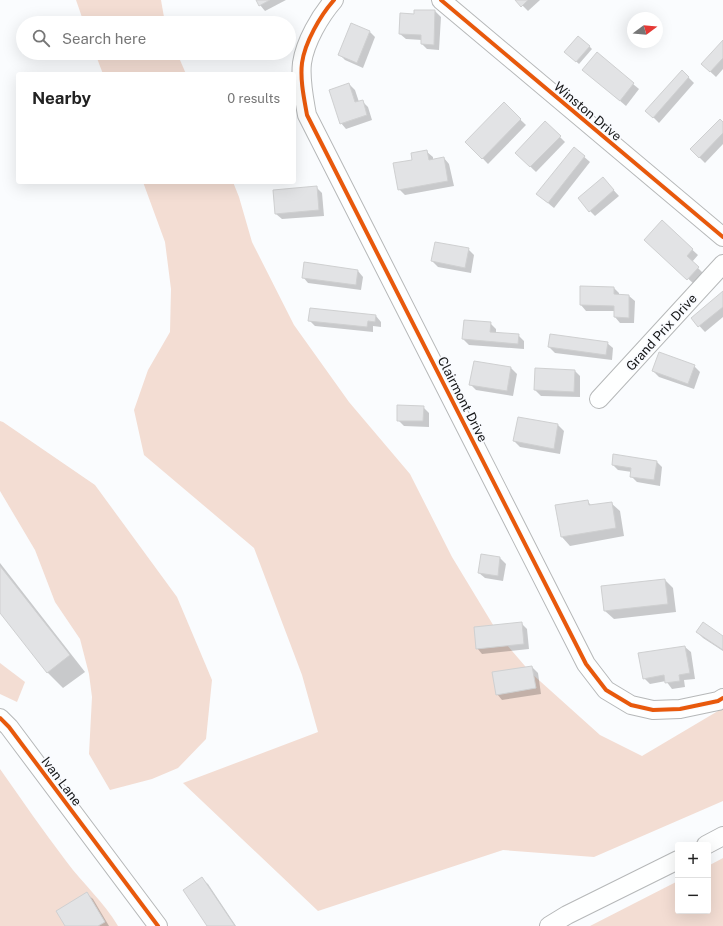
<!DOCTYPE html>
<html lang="en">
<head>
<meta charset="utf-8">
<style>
	body { margin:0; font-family:"Public Sans",sans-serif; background:#f6f6f6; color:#222 }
	.controls { position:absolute; right:12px; bottom:12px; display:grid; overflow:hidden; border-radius:4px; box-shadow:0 4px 16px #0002 }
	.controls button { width:36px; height:36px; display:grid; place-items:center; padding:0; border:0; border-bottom:1px solid #e0e0e0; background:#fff; color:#222; font:20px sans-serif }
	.compass { position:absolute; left:627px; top:12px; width:36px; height:36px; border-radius:50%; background:#fff; box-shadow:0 4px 16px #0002; rotate:74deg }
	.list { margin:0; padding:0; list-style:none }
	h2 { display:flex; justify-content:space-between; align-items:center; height:52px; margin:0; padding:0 16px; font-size:17px }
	h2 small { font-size:13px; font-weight:400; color:#767676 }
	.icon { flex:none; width:22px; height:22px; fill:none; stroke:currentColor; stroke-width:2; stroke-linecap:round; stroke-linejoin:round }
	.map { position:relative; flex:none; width:723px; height:926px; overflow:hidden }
	.search { position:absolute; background:#fff; box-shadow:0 4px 16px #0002; left:16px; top:16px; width:280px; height:44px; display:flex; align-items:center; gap:10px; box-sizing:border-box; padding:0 14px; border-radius:22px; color:#767676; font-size:15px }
	.panel { position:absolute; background:#fff; box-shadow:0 4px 16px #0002; left:16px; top:72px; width:280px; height:112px; border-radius:4px }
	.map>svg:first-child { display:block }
	.green { fill:#f3ddd3 }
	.shadow { fill:#0003 }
	.building { fill:#e2e3e5; stroke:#cfd0d1 }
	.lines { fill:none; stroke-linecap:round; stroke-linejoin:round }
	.minor-casing { stroke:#b6b8b9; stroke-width:20 }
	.minor { stroke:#feffff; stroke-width:18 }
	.cycleway-casing { stroke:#f9fbff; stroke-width:6 }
	.cycleway { stroke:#e8590c; stroke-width:4 }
	.labels { text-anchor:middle; stroke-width:3.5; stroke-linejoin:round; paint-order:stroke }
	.street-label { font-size:13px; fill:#151617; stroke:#f9fbff }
</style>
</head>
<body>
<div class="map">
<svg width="723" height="926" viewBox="0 0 723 926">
	<rect width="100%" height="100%" fill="#fafcfe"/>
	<g class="green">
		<polygon points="76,0 161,0 165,23 84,23"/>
		<polygon points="95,53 177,53 186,74 103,74"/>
		<polygon points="143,182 233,182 239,197 252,242 294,325 349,402 410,474 452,557 501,638 531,673 600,735 642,756 723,708 723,801 594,857 503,850 318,911 183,783 318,732 302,675 254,548 144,455 134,410 148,370 170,332 171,289 165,242"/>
		<polygon points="0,421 3,422 95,485 177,597 212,680 206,739 178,768 152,779 110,790 89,754 92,697 89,674 80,639 55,602 35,550 0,491"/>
		<polygon points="0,663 25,682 17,702 0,694"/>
		<path d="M0 769C22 800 43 831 66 861 83 884 104 902 118 926H0Z"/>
		<polygon points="723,858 723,926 590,926 678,881 678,911 708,911 708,866"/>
	</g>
	<g class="shadow">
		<polygon points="257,0 286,0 265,11 260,5"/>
		<polygon points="517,0 540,0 528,11"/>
		<polygon points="435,11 441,17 439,50 427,49 422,44 422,40 406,39 400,34 415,15"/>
		<polygon points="370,32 375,37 363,68 345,60 339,54"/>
		<polygon points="723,42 723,69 716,77 702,64"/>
		<polygon points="589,46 592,49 579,64 568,54"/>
		<polygon points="597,54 639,89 626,106 584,70"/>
		<polygon points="682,71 694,83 659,123 652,116"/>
		<polygon points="349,84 355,90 359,102 362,101 368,107 372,120 346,129 341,123"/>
		<polygon points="504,104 526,125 488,164 467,142"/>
		<polygon points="545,122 565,142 536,172 516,153"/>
		<polygon points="723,123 723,144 705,163 691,149"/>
		<polygon points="574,148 590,162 554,208 543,199"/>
		<polygon points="427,152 433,157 433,160 444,158 449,164 454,186 405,195 399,189 414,161"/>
		<polygon points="608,184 619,196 595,216 590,211"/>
		<polygon points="316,187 322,193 324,216 282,219 276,214"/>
		<polygon points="662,222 698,255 692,262 704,274 694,284 651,245"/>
		<polygon points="468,249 474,255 471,273 438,267 432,261"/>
		<polygon points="358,271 363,277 361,290 308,283 303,277"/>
		<polygon points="581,287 614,288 619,293 619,296 629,296 635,301 634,323 620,323 615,317 615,311 586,311 581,305"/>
		<polygon points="723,292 723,317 705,332 692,318"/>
		<polygon points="376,316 381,322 381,327 373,326 373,332 315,326 309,320"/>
		<polygon points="464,321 490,323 496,329 496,333 518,335 524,341 524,349 469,345 463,339"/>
		<polygon points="607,343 613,348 612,360 555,353 549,347"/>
		<polygon points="474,362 511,368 517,374 513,396 476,390 470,384"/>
		<polygon points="694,366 700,372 694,389 659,377 653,371"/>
		<polygon points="575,371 580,376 580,397 541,396 535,390"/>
		<polygon points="423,407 429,413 429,427 404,426 398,420"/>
		<polygon points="519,418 558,425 564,431 560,454 520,447 514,441"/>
		<polygon points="657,462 662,467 660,486 637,482 631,476 632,472 618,470 613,465"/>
		<polygon points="587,501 592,506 611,503 620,511 624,536 570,546 562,537"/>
		<polygon points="482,555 500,558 506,564 503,581 485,578 479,573"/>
		<polygon points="0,563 85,672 63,688 48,673 0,612"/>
		<polygon points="665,580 673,588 676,612 614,619 605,611"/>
		<polygon points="521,623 527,629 529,649 482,654 477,648"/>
		<polygon points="697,632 723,637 723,651 703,638"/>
		<polygon points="685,647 691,652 695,679 684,680 685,687 672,689 666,681 650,684 644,678"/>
		<polygon points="532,667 538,673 541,694 502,700 497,694"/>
		<polygon points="202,879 208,884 236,926 209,926"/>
		<polygon points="87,894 93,899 109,926 66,926"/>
	</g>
	<g class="building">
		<polygon points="256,0 270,0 259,6"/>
		<polygon points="515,0 528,0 521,7"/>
		<polygon points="414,10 435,10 434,45 421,44 421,35 399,34 400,13 414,14"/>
		<polygon points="351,23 370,31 357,63 338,55"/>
		<polygon points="578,36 590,46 576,62 564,52"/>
		<polygon points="723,40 723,58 710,72 701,64"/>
		<polygon points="597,52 634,83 620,101 582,70"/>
		<polygon points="682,70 689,77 653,118 645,111"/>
		<polygon points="349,83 355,102 363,100 367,115 340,124 329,90"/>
		<polygon points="504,102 521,119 482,159 465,142"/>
		<polygon points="720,119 723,122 723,133 699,158 690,149"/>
		<polygon points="545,121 561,136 530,167 515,153"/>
		<polygon points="574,147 585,156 548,203 536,194"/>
		<polygon points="427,150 429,160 444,157 448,181 398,190 393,163 412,160 411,153"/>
		<polygon points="603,177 614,190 589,212 578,198"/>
		<polygon points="317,186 319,210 275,214 273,190"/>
		<polygon points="662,220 693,249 687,256 699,267 687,280 644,240"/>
		<polygon points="435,242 469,248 465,268 431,261"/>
		<polygon points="304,262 358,270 356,285 302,278"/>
		<polygon points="580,286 614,287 614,294 629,295 629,318 614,317 614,306 580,305"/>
		<polygon points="723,291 723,307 698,327 691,318"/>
		<polygon points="310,308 376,315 375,322 368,321 367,327 308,321"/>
		<polygon points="464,320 491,322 490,332 519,334 518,344 462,339"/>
		<polygon points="550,334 608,342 606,355 548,347"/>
		<polygon points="659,352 695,365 688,384 652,371"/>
		<polygon points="474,361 511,367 507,391 469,385"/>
		<polygon points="535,368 575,370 574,392 534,390"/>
		<polygon points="397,405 424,406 423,421 397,421"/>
		<polygon points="518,417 558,424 554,449 513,441"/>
		<polygon points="613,454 657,461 654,480 630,477 631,468 612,465"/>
		<polygon points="588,500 589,505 612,502 616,528 561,537 555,505"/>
		<polygon points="481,554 500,557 498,576 478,573"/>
		<polygon points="0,566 70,655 47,673 0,613"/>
		<polygon points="665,579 668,604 604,611 601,586"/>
		<polygon points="522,622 524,644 476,649 474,627"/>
		<polygon points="703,622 723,636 723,650 696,632"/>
		<polygon points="685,646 690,673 679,675 680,681 665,683 664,675 643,679 638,653"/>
		<polygon points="532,666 536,688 496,695 492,672"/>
		<polygon points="202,877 235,926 207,926 183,890"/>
		<polygon points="87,892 105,922 98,926 65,926 56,911"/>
	</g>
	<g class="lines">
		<defs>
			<g id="minor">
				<path d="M334 0C320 16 305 42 302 63 300 80 304 98 307 115L586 664 606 690 631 705 653 710 680 709 718 701 723 698"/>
				<polyline points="441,0 723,237"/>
				<polyline points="599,399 723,264"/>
				<polyline points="0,718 9,727 158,926"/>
				<polyline points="706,845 723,836"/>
				<polyline points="549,926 567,915 678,860"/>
			</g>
		</defs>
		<use href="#minor" class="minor-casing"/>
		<use href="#minor" class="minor"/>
		<defs>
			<g id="cycleway">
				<path d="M334 0C320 16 305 42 302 63 300 80 304 98 307 115L586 664 606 690 631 705 653 710 680 709 718 701 723 698"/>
				<polyline points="441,0 723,237"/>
				<polyline points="0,718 9,727 158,926"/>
			</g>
		</defs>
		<use href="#cycleway" class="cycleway-casing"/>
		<use href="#cycleway" class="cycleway"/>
	</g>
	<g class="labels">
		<g class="street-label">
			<text transform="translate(588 111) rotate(40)" y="5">Winston Drive</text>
			<text transform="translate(661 332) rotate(-48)" y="5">Grand Prix Drive</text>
			<text transform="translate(463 399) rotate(63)" y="5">Clairmont Drive</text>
			<text transform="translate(62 781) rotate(53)" y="5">Ivan Lane</text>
		</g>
	</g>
</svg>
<div class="controls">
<button>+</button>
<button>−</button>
</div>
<svg class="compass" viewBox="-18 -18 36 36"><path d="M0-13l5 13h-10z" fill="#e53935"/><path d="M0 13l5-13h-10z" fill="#767676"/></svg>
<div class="search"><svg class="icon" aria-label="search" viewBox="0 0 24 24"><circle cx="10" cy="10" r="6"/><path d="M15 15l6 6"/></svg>Search here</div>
<section class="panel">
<h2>Nearby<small>0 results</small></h2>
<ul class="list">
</ul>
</section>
</div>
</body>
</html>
